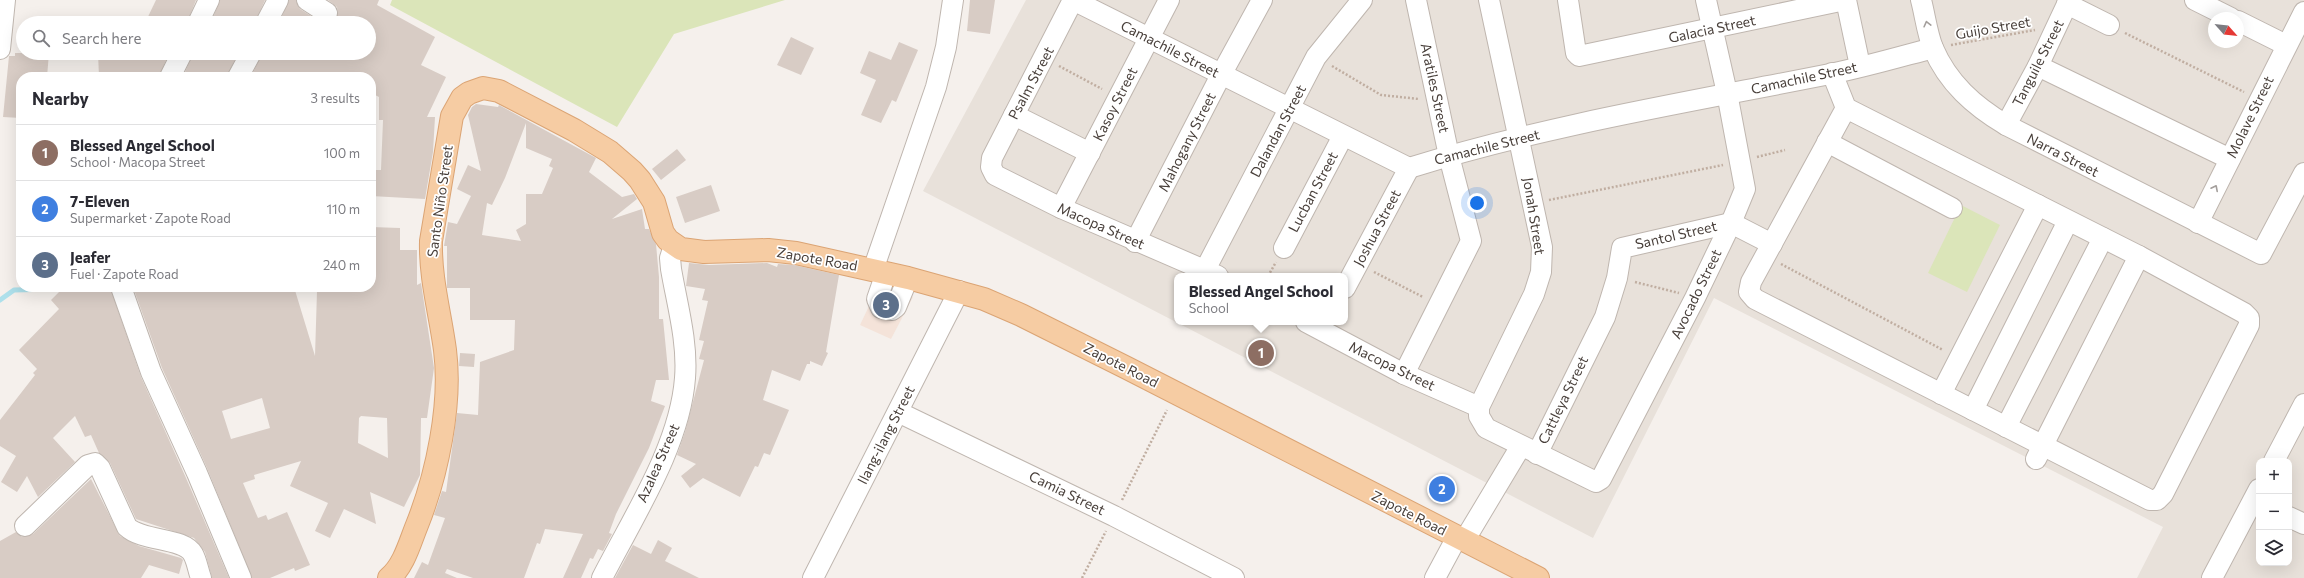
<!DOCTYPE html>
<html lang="en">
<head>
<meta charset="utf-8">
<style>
	body { margin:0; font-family:Commissioner,sans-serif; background:#f2f2f3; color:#2b2b33 }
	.controls { position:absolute; right:12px; bottom:12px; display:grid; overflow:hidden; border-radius:8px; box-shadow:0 4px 16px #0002 }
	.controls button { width:36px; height:36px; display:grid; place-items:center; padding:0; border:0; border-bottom:1px solid #e1e1e2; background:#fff; color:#2b2b33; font:20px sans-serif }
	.compass { position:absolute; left:2208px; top:12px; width:36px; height:36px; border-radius:50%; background:#fff; box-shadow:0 4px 16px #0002; rotate:117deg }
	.you { position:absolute; left:1477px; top:203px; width:14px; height:14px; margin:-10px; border:3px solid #fff; border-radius:50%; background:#1a73e8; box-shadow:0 0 0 6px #1a73e833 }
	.badge { display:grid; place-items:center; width:26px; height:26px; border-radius:50%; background:#2563eb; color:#fff; font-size:13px; font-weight:700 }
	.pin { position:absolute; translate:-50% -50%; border:2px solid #fff; box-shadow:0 1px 4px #0006 }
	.popup { position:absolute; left:1174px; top:273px; width:174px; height:52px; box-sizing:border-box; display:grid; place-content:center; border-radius:8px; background:#fff; filter:drop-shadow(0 1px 3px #0005); font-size:13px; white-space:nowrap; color:#7c7c81 }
	.popup b { font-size:15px; color:#2b2b33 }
	.popup::after { content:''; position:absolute; left:50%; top:100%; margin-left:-8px; border:8px solid transparent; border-top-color:#fff }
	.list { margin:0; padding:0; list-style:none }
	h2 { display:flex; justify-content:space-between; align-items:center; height:52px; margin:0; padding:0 16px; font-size:17px }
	h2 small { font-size:13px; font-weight:400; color:#7c7c81 }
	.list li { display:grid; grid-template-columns:26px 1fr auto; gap:12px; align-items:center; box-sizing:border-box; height:56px; padding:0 16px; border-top:1px solid #e1e1e2 }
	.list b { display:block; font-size:15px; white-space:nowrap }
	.list p { margin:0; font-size:13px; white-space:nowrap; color:#7c7c81 }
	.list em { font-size:13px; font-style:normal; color:#7c7c81 }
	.icon { flex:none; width:22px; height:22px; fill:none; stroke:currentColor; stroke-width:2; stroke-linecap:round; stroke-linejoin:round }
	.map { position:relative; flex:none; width:2304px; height:578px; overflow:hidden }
	.search { position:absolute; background:#fff; box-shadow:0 4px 16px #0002; left:16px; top:16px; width:360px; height:44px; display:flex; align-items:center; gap:10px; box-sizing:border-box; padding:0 14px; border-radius:22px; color:#7c7c81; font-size:15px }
	.panel { position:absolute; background:#fff; box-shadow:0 4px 16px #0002; left:16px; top:72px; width:360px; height:220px; border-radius:16px }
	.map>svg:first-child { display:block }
	.residential { fill:#e8e1da; fill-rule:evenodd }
	.commercial { fill:#f4e3d9 }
	.green { fill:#dbe5b9 }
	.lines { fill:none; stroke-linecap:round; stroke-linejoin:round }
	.stream { stroke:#aee0eb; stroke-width:5 }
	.building { fill:#d8ccc5; fill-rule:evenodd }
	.minor-casing { stroke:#bfb6af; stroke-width:22 }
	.major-casing { stroke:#dba474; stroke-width:24 }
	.path { stroke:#c0aea1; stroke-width:2.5; stroke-dasharray:2 2; stroke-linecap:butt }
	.minor { stroke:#fff; stroke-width:20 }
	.major { stroke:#f6cca3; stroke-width:22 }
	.oneway { stroke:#a49f9c }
	.labels { text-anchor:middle; stroke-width:3.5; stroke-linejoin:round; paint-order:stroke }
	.street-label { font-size:14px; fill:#483f3a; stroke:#fff }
</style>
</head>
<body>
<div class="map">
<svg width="2304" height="578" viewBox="0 0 2304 578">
	<rect width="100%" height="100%" fill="#f5f0ec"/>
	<path class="residential" d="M1026 0H2304V578H2137L2163 527 1714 298 1593 538 923 191ZM2214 18H2238V42H2214ZM1177 276H1345V322H1177ZM2259 461H2289V563H2259Z"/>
	<polygon class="commercial" points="877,289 913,297 891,339 860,325"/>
	<g class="green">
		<polygon points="392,0 785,0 674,34 617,127 390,5"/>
		<polygon points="1961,205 2000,225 1967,292 1928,273"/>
	</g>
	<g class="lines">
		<polyline class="stream" points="0,300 14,290 54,289 55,287"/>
	</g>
	<g class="building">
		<polygon points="156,0 196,0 187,23 145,23"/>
		<polygon points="220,0 265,0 255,23 245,23 236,19 234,23 211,23"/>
		<polygon points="289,0 296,0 300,9 322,23 279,23"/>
		<polygon points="328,0 379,0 377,5 435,37 421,65 446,77 427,117 435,117 433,152 425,199 371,196 371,170 381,170 383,120 379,120 379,97 371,93 371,77 251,77 262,53 369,53 369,23 333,23 338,13 337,7"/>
		<polygon points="970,0 995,0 990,34 967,31"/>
		<polygon points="791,37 814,48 801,75 777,65"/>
		<polygon points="899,42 918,50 896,102 892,100 881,123 861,115 876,80 860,73 869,51 891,60"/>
		<polygon points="15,53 49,53 47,77 21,77 21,118 3,117 9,56 15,56"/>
		<polygon points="98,53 169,53 159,77 99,77"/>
		<polygon points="193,53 238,53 227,77 183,77"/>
		<path d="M476 104 498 107 499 105 596 158 589 172 622 197 634 194 637 199 612 219 642 209 645 229H649L656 244 659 277V319H663L669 380H656L651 401 665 406 649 448 616 514 609 533 612 534 603 551 598 549 593 559 590 558 581 578H563L583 534 545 529 540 544 537 543 524 578H473L447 569 445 573 457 578H414L422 562 428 565 445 518 434 515 442 491 446 492 457 413 478 415 480 362 514 350 515 320H470V288H447V246H444L448 222 457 224 471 196 457 189 468 165 481 171 468 115 472 107ZM526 123V148L552 159 549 166 553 168 542 194H526V224L516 230 521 241 482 235 487 203 492 205 505 178Z"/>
		<polygon points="677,149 686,160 661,180 652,169"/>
		<polygon points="711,185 720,211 685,223 676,197"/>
		<path d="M371 227 400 228V250H417V285L421 283 434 368 427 418H421L420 475 404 507 370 492 376 524 344 509 330 538 315 531 328 503 290 486 301 461 254 475 255 479 243 483 258 518 266 515 268 520 287 512 310 565 295 571 294 568 270 578H252L207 468 162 368 133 287H294L315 356 317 291H337V287H371ZM262 398 270 428 231 439 222 411ZM361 416 387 418 388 458 358 443 359 418Z"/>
		<polygon points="689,263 709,265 767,263 777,267 778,264 794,265 839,275 826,352 828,353 822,366 810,361 810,364 807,364 800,381 772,370 763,400 789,410 770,455 764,453 758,467 755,466 740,497 703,478 690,488 681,476 696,464 677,455 685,432 704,360 699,359 704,341 699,340 708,301 702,300 705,289 686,286"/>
		<polygon points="64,287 76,287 80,291 93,287 110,287 141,377 186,478 229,578 212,578 205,552 194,538 136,519 110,463 99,453 91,435 85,437 75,416 53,438 75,462 38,497 27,476 17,492 1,482 16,456 0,446 0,420 35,375 33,373 37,369 19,350 59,309 51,300"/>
		<polygon points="460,353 475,354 474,367 459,366"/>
		<polygon points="91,479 120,536 139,546 181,558 183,560 179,574 149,565 141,578 0,578 0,541 16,532 22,537 33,534"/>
		<polygon points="658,540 672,548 665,561 699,578 615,578 633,545 651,554"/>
	</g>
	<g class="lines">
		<defs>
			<g id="minor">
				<polyline points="307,0 327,13"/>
				<path d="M1073 0 1409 168C1547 125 1689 102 1830 74 1865 67 1899 57 1933 48"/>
				<polyline points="1073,0 992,158 991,167 995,175 1061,208 1218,276"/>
				<polyline points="1489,0 1542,247 1541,272 1534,294 1479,407 1479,416 1486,428 1596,482 1601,479 1695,298 1731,223 1745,189 1727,93 1706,0"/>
				<polyline points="1568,0 1576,53 1579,56 1845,0"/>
				<polyline points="1846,0 1860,66"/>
				<path d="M1921 0C1925 15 1927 33 1933 48 1948 83 1974 106 2006 125L2261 254 2304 173"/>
				<polyline points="2195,0 2231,18"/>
				<polyline points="2067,4 2109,25"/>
				<polyline points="2238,21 2286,45"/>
				<polyline points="198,23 209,0"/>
				<polyline points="266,23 278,0"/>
				<polyline points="0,49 5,0"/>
				<polyline points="2038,66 2230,159"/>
				<polyline points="1832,73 1846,108 2139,256 2244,313 2249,318 2249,325 2163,494 2157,500 2150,500 1755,299 1749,292 1751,282 1846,108"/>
				<polyline points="170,77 182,53"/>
				<polyline points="238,77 251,53"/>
				<polyline points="1014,115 1090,153"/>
				<polyline points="2006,125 2038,66 2069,0"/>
				<polyline points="1827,142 1952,208"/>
				<polyline points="1061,208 1169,0"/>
				<polyline points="2198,223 2304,12"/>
				<polyline points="1135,242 1221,75 1262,0"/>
				<polyline points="1284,248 1343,136"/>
				<polyline points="873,270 936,87 946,47 953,0"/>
				<polyline points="1205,270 1316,57 1362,0"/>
				<polyline points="886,273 877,299 881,308 892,310 896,307 908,278"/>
				<polyline points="121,287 151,372 197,473 241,578"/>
				<polyline points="1345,288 1409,168"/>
				<polyline points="1306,322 1404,374 1479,407"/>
				<polyline points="1404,374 1471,241 1449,156 1416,0"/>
				<polyline points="1941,394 2038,205"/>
				<polyline points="1973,410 2068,221"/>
				<polyline points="898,412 1114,516 1234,578"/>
				<polyline points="2006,427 2103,238"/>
				<polyline points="1537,454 1605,317 1617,278 1622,248 1731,223 1772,244"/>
				<polyline points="2036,459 2139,256"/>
				<polyline points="2274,461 2304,404"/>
				<polyline points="2289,517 2304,524"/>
				<path d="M25 526 88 465 95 463 100 468 127 527C143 542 184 537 193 554 197 561 198 570 201 578"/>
				<polyline points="1464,541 1521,446"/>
				<path d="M602 578C633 517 680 446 685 378 688 342 677 304 671 269L670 258 674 246"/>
				<polyline points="813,578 959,291"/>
				<polyline points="1435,578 1457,537"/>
				<polyline points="2212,578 2259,489"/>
			</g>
			<path id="major" d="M389 578C404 566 410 542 417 525 437 475 452 404 445 350 440 313 430 278 431 241L452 116 462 98 469 93 483 88 499 91 574 130 610 152 632 171 640 180 654 202 663 233 668 240 681 249 704 252 768 250 796 253 908 278 984 299 1021 315 1127 368 1538 578"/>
		</defs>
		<use href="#minor" class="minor-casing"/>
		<use href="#major" class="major-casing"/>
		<g class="path">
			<polyline points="2125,33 2244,92"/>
			<polyline points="1951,45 2035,30"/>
			<polyline points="1059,66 1102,89"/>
			<polyline points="1332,66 1381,95 1419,99"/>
			<polyline points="1757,157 1785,150"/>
			<polyline points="1549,200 1723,165"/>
			<polyline points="1781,264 1943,350"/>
			<polyline points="1374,272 1423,297"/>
			<polyline points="1268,276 1276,262"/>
			<polyline points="1635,282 1679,293"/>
			<polyline points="1122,500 1167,410"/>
			<polyline points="1082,578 1106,531"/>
		</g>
		<use href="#minor" class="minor"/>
		<use href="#major" class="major"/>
	</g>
	<defs><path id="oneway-chevron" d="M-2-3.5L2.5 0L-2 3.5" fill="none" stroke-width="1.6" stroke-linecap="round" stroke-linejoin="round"/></defs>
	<g class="oneway">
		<use href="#oneway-chevron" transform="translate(1927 24) rotate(-104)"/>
		<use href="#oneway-chevron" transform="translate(2215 188) rotate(-63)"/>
	</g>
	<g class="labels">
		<g class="street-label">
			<text transform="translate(1993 28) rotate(-10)" y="5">Guijo Street</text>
			<text transform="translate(1712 29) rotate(-12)" y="5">Galacia Street</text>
			<text transform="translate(1170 49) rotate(27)" y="5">Camachile Street</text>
			<text transform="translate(2038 63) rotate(-63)" y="5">Tanguile Street</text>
			<text transform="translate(1804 78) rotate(-12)" y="5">Camachile Street</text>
			<text transform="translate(1031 83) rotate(-62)" y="5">Psalm Street</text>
			<text transform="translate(1435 88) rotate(78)" y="5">Aratiles Street</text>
			<text transform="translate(1115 104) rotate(-63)" y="5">Kasoy Street</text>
			<text transform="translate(2250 117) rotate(-64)" y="5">Molave Street</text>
			<text transform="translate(1278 131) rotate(-62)" y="5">Dalandan Street</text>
			<text transform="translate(1187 142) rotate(-63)" y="5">Mahogany Street</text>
			<text transform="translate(1487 147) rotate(-14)" y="5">Camachile Street</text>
			<text transform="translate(2063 155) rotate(27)" y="5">Narra Street</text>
			<text transform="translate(1313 192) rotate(-62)" y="5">Lucban Street</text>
			<text transform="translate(440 201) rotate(-82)" y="5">Santo Niño Street</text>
			<text transform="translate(1534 216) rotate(81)" y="5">Jonah Street</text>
			<text transform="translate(1101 226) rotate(24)" y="5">Macopa Street</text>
			<text transform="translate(1377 228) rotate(-62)" y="5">Joshua Street</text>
			<text transform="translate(1676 235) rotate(-13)" y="5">Santol Street</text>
			<text transform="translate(817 259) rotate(10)" y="5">Zapote Road</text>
			<text transform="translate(1696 294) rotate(-64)" y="5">Avocado Street</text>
			<text transform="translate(1121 365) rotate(27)" y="5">Zapote Road</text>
			<text transform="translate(1392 366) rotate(26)" y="5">Macopa Street</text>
			<text transform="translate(1563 400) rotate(-64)" y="5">Cattleya Street</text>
			<text transform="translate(886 435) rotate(-63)" y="5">Ilang-ilang Street</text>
			<text transform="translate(658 463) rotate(-66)" y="5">Azalea Street</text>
			<text transform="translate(1067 493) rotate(26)" y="5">Camia Street</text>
			<text transform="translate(1409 513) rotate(27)" y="5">Zapote Road</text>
		</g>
	</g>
</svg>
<div class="controls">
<button>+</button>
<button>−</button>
<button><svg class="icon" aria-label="layers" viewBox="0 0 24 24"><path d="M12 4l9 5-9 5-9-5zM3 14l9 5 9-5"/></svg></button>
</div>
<svg class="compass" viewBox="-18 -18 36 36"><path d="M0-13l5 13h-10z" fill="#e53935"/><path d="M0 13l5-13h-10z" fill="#7c7c81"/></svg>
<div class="you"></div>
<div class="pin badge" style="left:1261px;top:353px;background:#8d6e63">1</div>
<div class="popup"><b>Blessed Angel School</b>School</div>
<div class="pin badge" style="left:1442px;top:489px;background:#3f7fe0">2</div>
<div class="pin badge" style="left:886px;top:305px;background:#5c6f8a">3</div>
<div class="search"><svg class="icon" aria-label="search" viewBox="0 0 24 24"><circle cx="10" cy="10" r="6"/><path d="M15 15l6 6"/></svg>Search here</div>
<section class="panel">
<h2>Nearby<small>3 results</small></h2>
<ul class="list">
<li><span class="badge" style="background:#8d6e63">1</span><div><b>Blessed Angel School</b><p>School · Macopa Street</p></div><em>100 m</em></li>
<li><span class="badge" style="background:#3f7fe0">2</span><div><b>7-Eleven</b><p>Supermarket · Zapote Road</p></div><em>110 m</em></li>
<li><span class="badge" style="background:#5c6f8a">3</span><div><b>Jeafer</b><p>Fuel · Zapote Road</p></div><em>240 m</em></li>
</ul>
</section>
</div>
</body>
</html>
